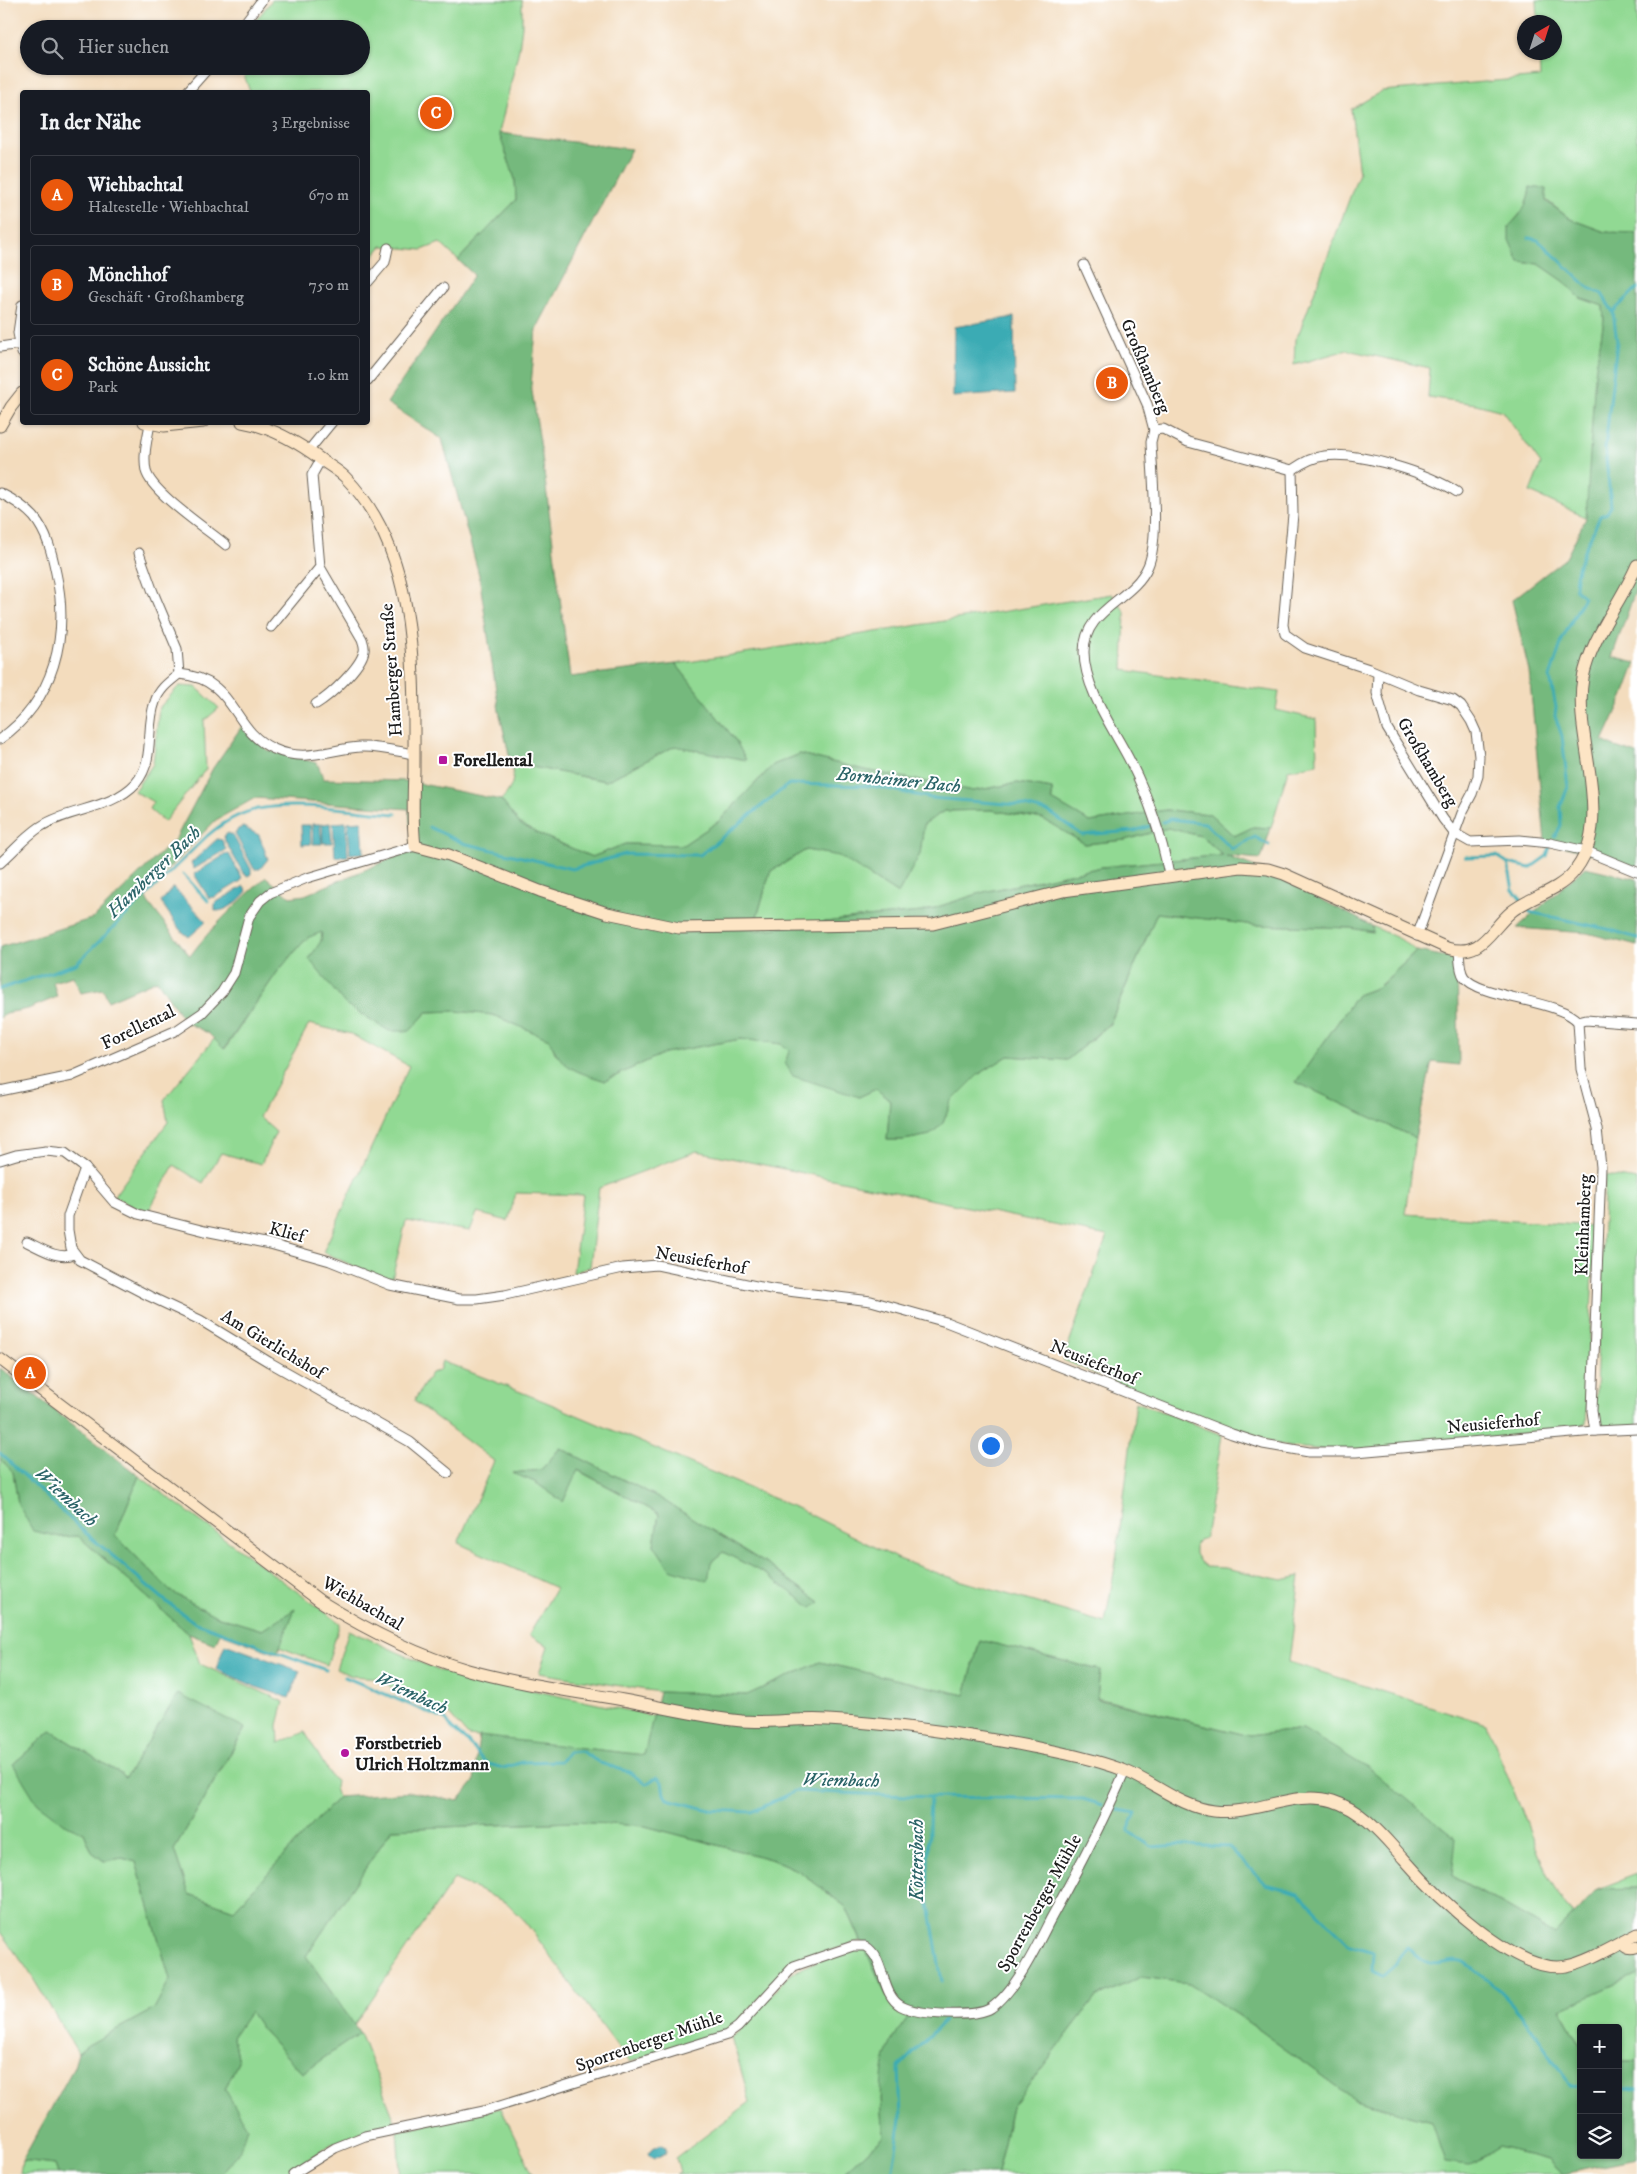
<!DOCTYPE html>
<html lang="de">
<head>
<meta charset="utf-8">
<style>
	body { margin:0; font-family:"IM FELL DW Pica",serif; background:#20242c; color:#f1f3f6 }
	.controls { position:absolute; right:15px; bottom:15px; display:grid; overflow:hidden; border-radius:5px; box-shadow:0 1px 4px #0004 }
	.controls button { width:45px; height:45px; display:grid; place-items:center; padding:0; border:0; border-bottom:1px solid #363941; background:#171b24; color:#f1f3f6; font:25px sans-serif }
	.compass { position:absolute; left:1517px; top:15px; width:45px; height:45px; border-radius:50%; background:#171b24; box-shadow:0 1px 4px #0004; rotate:39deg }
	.you { position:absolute; left:990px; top:1445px; width:18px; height:18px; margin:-12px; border:4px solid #fff; border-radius:50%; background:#1a73e8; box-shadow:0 0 0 8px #1a73e833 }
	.badge { display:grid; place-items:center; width:32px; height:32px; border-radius:50%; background:#ea580c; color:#fff; font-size:16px; font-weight:700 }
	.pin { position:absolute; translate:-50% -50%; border:2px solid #fff; box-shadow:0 1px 5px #0006 }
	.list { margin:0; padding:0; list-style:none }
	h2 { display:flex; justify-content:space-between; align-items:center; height:65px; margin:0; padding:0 20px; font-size:21px }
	h2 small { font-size:16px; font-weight:400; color:#9ea1a6 }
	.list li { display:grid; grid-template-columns:32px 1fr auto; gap:15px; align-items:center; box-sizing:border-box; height:80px; margin:0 10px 10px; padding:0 10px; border:1px solid #363941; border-radius:5px }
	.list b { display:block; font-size:19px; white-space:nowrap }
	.list p { margin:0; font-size:16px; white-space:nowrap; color:#9ea1a6 }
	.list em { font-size:16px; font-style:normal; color:#9ea1a6 }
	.icon { flex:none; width:28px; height:28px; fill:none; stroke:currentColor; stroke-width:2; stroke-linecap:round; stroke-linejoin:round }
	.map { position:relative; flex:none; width:1637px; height:2174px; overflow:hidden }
	.search { position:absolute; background:#171b24; box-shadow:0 1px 4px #0004; left:20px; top:20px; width:350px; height:55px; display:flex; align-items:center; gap:12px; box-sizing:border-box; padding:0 18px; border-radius:28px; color:#9ea1a6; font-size:19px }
	.panel { position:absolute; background:#171b24; box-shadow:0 1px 4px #0004; left:20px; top:90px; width:350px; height:335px; border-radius:5px }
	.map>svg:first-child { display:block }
	.green { fill:#91d993; stroke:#567a58; fill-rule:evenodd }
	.forest { fill:#74b97d; stroke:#486a4c; fill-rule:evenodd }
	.water { fill:#3aabb4; stroke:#2b6468 }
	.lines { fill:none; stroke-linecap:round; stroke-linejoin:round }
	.stream { stroke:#3aabb4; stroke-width:3 }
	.street-casing { stroke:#675f54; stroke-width:11 }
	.secondary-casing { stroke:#675f54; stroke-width:13 }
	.street { stroke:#fff; stroke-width:9 }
	.secondary { stroke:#fde5c5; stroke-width:11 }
	.poi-dot { fill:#b5179e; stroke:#fff; stroke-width:2 }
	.labels { text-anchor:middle; stroke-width:4; stroke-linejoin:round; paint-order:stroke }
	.street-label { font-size:18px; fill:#1c1c1c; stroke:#fff }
	.poi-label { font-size:18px; font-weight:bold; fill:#1c1c1c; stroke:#fff; text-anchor:start }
	.water-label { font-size:19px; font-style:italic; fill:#2b6468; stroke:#fff }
</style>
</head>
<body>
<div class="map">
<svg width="1637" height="2174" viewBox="0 0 1637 2174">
	<rect width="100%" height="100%" fill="#fff"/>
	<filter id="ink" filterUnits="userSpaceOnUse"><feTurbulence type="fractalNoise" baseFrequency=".02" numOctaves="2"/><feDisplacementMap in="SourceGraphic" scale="10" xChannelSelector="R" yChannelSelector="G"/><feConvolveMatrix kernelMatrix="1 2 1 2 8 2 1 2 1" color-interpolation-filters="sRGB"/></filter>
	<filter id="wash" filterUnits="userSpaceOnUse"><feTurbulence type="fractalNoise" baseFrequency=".0096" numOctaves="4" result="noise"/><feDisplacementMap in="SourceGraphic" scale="20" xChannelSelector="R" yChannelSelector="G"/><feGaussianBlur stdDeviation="1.12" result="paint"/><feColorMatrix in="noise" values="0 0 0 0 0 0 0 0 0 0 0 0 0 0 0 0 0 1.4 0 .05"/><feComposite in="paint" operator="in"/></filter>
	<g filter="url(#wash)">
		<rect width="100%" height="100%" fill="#f3dcbd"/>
		<g class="green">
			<polygon points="272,0 522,0 522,26 519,49 499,133 515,179 516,200 458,260 440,243 422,250 382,246 368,262 368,92 250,92 241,66 361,66 361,29 249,29"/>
			<path d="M1537 0H1637V233L1605 232 1570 219 1530 187C1528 205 1521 214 1509 226L1519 262 1539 264 1565 282 1580 298 1603 306 1604 320 1595 373 1587 518 1530 492 1541 464 1502 411 1476 404 1428 397 1430 368 1347 350 1294 365 1295 339 1299 333 1359 173 1351 109 1382 91 1540 77 1539 53 1554 52V22H1538Z"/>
			<path d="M1112 594 1125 612 1123 670 1279 692 1276 710 1316 719 1317 764 1288 770 1271 828 1253 827 1234 836 1210 814 1166 810 1090 822 1052 800V789L1018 783 973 791 860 769 800 754 773 765 719 821 683 845 625 844 592 857 541 835 520 824 501 800C513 787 515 780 511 763L606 781 675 746 745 759 736 741 676 664Z"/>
			<polygon points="179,686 196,687 219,708 204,721 206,769 164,822 149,809 153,802 134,791 153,764 159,708"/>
			<polygon points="991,810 1043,819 1085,844 1125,840 1168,828 1201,836 1223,855 1102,867 984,892 922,912 866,917 753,931 770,872 806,850 839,856 898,894 920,854 924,824 944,811"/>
			<polygon points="1157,913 1255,925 1351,928 1372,932 1372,926 1400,939 1417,951 1378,987 1357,995 1296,1082 1415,1138 1405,1214 1595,1226 1586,1424 1482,1440 1356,1452 1290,1447 1232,1432 1063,1360 1107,1236 697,1151 599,1188 590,1267 573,1273 583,1195 516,1193 508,1221 477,1213 470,1231 406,1221 391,1283 323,1252 409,1066 351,1034 309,1024 259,1117 276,1132 261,1164 221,1153 203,1183 174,1165 148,1212 129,1205 114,1196 168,1122 164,1100 214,1039 225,1049 278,971 307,938 322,931 321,941 410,1031 427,1012 456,1011 493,1015 550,1039 555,1053 605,1081 664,1053 741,1039 782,1044 859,1097 876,1089 890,1100 887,1140 904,1140 930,1135 943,1123 951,1102 978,1075 1008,1056 1067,1060 1110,1024"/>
			<polygon points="1605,1175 1637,1180 1637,1426 1613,1427 1601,1424 1595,1412"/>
			<path d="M442 1361 546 1402 801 1510 896 1558 942 1575 1105 1623 1115 1567 1136 1402 1222 1435 1205 1538 1198 1540 1195 1545V1554L1200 1562 1206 1567 1225 1568 1282 1580 1300 1576 1289 1662 1487 1724 1548 1877 1572 1916 1555 1934 1451 1875 1303 1729 1250 1736 1097 1698 1100 1670 980 1640 965 1695 820 1662 747 1695 659 1692 539 1673 548 1646 529 1635 556 1588 458 1543 494 1461 414 1401 431 1373 439 1371ZM560 1448 658 1497 768 1565 820 1602 723 1552 711 1562 654 1545 659 1514 577 1470 563 1502 535 1482 513 1473 541 1470Z"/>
			<polygon points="0,1459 13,1472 18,1504 60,1537 78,1536 189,1634 200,1664 284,1702 278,1725 279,1743 305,1732 332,1778 336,1781 335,1788 338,1797 234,1910 189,1894 174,1850 245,1729 178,1695 126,1777 51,1731 13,1764 65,1824 84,1833 92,1852 104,1861 122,1858 136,1862 170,1979 154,2009 88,2045 78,2053 28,1970 0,1932"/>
			<polygon points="139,1476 340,1623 327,1665 279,1647 294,1610 262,1630 216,1616 170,1591 115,1535"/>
			<polygon points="349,1630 437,1670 654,1716 645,1755 468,1736 448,1713 424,1706 409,1694 397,1692 380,1678 352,1676 336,1669"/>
			<polygon points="574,1822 645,1826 774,1860 799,1871 846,1907 861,1941 791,1963 737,2023 728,2030 629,2062 523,1919 507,1903 454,1879 354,2025 306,1956 392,1829"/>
			<polygon points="1637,1874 1637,1888 1598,1889"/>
			<path d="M859 1949 866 1950 887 1997 911 2013 892 2040 881 2099 884 2136 842 2174H676L680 2172 676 2158 750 2102 732 2038 787 1977C809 1961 834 1956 859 1949Z"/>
			<polygon points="1637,1975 1637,2061 1618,2061 1618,2028 1581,2028 1581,2047 1560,2008"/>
			<polygon points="1141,1977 1188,1983 1238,2015 1355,2100 1431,2122 1470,2165 1499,2147 1549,2159 1563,2174 997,2174 1012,2107 1095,1998"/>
			<polygon points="250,2011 261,2028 302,2073 360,2033 396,2124 369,2130 333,2143 286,2174 221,2174 239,2152 225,2089 238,2062 233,2037"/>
			<polygon points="501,2108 533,2174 394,2174 400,2171 397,2131"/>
			<polygon points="22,2161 55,2165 58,2174 20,2174"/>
		</g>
		<g class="forest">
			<polygon points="499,133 631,149 536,330 531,385 541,448 570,677 676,664 736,741 746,760 675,746 606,781 511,763 499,711 479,575 442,439 387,403 474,275 458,260 516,200 515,179"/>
			<path d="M1530 187 1546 189V201L1570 219 1605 232 1637 233V586L1612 657 1636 663 1624 695 1603 741 1612 746 1637 754V867L1545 841 1529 671 1512 600 1566 558 1586 518 1595 373 1604 320 1603 306 1580 298 1565 282 1539 264 1519 262 1509 240V226C1522 214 1528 205 1530 187Z"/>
			<path d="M242 726 267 750 317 763 324 779 407 781 501 800 520 824 541 835 592 857 625 844 683 845 719 821 773 765 800 754 860 769 973 791 1018 783 1052 789V800L1090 822 1166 810 1210 814 1234 836 1253 827 1271 828 1261 859 1226 856 1269 872 1372 926 1373 932 1351 928 1255 925 1157 913 1110 1023 1067 1060 1008 1056 978 1075 951 1102 943 1123 930 1135 904 1140H887L890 1100 876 1089 859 1097 793 1076 785 1063 789 1051 782 1044 741 1039 664 1053 605 1081C576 1071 562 1070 549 1039L493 1015 456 1011 427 1012 410 1031H389L345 1004 309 959 321 941 322 932 307 938 278 971 224 1049 208 1033 185 1022 157 980 108 1001 103 989 81 993 73 976 53 982 57 997 28 1009 6 1013 0 1018V947L94 918 176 838 213 768ZM255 798 409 809 412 850 305 895 290 897 266 877C239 902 212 926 190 956L148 902 144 893 216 820ZM991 810 1043 819 1085 844 1125 840 1168 828 1201 836 1223 855 1102 867 984 892 922 912 866 917 753 931 770 872 806 850 839 856 898 894 920 854 924 824 944 811Z"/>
			<polygon points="1585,867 1637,879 1637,946 1587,933 1517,928"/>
			<polygon points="1417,951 1457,959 1459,1065 1432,1062 1415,1138 1296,1082 1357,995 1379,987"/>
			<polygon points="0,1368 139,1476 115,1535 170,1591 216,1616 262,1630 295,1609 277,1654 220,1633 215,1644 189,1634 78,1536 60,1537 33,1531 18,1504 13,1472 0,1459"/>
			<polygon points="560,1448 658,1497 768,1565 820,1602 812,1608 769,1576 723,1552 711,1562 708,1581 670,1569 654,1545 659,1514 578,1470 563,1502 535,1482 512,1473 541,1470"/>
			<path d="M980 1640 1100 1670 1097 1699 1250 1736 1303 1729 1374 1772 1456 1839 1452 1876 1555 1934 1598 1889 1637 1888V1975L1560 2009 1581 2047V2155H1618V2061H1637V2159L1563 2174 1549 2159 1499 2147 1470 2165 1444 2162 1431 2122 1355 2100 1238 2015 1188 1983 1141 1977 1095 1998 1012 2107 997 2174H842L884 2136C881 2105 877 2069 893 2039 898 2030 905 2022 911 2013L887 1997 846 1907 799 1871 774 1860 645 1826 573 1822 392 1829 306 1956 360 2033 302 2073 261 2028 250 2012 233 2037 238 2062 225 2089 247 2127 239 2152 221 2174H58L55 2165 22 2161 74 2067 78 2053 88 2045 154 2009 170 1979 136 1862 122 1858 104 1861 92 1852 84 1833 65 1824 37 1803 13 1764 51 1731 126 1777 178 1694 245 1728 174 1850 189 1894 234 1910 338 1797 412 1792 458 1801 474 1782 479 1736 644 1755 659 1692 747 1695 820 1662 965 1695Z"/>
		</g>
		<g class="water">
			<polygon points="1014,317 1015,393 953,397 954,327"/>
			<polygon points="362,821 364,853 350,854 348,822"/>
			<polygon points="346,822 348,856 335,857 333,823"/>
			<polygon points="330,823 332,843 323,843 322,824"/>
			<polygon points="312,824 320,824 322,844 313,844"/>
			<polygon points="301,825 310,825 311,844 302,845"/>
			<polygon points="243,827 259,835 268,859 260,869 254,869 235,834 238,829"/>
			<polygon points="228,833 233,835 251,869 251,874 248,876 243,873 225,841 224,836"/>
			<polygon points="217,839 222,840 226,850 194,869 191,863"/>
			<polygon points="226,854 229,854 242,878 241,881 215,897 209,898 194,874"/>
			<path d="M244 886 247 891C240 900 227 912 215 911V903Z"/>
			<polygon points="173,887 205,920 205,923 189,937 180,930 161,902"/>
			<polygon points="225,1644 300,1671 289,1698 256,1687 216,1669"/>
			<polygon points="661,2144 666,2148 666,2153 653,2159 648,2154 653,2148"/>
		</g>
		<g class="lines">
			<g class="stream">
				<polyline points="1529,238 1538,240 1589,288 1602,294 1613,312"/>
				<polyline points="1163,822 1170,819 1205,823 1232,849 1255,837 1269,845"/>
				<polyline points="429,827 463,843 572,869 626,854 700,855 789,784 872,786 931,798 1020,805 1049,812 1082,835 1134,831 1150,826"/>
				<path d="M1555 837 1561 825 1560 807 1568 787 1562 736 1555 716 1556 707 1550 677 1563 638 1584 597 1575 589C1575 562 1590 541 1600 516L1607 513 1611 506 1605 448 1617 341 1613 312 1637 288"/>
				<polyline points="1465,857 1497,856 1508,863 1513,890 1522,901"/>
				<polyline points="1508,863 1530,868 1547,856 1550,847"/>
				<polyline points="183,874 208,901"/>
				<polyline points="1526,906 1530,912 1611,930 1637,938"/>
				<path d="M0 989 76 964 207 836C221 824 239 813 258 809 299 801 354 811 396 814"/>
				<polyline points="0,1453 81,1529 168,1603 194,1622 326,1670"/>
				<polyline points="345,1677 446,1720 452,1729 468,1742 485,1763 503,1768 523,1762 561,1761 568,1752 581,1751 600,1763 629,1772 646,1784 657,1777 662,1782 664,1794 667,1799 710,1810 752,1812 796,1791 930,1797 1083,1799 1102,1805"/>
				<polyline points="930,1797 927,1892 942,1982"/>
				<path d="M1118 1810 1136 1813 1128 1831 1152 1847 1179 1845 1229 1847 1265 1884 1299 1893 1350 1945 1373 1952 1372 1971 1381 1976 1395 1964 1407 1947C1415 1950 1417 1958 1424 1961 1441 1969 1450 1957 1464 1963 1470 1965 1475 1971 1480 1974 1519 2003 1544 2047 1571 2086L1581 2087"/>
				<polyline points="1618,2088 1637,2090"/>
				<polyline points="892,2174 901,2119 899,2067 944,2021"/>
			</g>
		</g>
	</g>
	<g filter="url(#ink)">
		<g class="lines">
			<defs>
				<g id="street">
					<polyline points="240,29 262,0"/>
					<polyline points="187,92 210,66"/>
					<path d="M1084 265 1147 404 1154 430 1163 429 1188 442 1292 470C1302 463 1312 457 1324 456 1358 451 1428 473 1457 492"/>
					<polyline points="368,282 385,262 388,248"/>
					<polyline points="22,305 18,333 22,353"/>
					<polyline points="0,347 20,344"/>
					<polyline points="368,380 443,288"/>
					<path d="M150 424C147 440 143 455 146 471 151 492 208 530 226 545"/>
					<path d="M1154 430 1151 442C1152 474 1160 538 1148 566 1133 601 1084 608 1084 652 1084 689 1115 731 1131 763 1148 797 1162 838 1169 875"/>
					<polyline points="309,450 332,422"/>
					<polyline points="1292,470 1293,514 1283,625 1285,634 1305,648 1369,669 1419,690 1453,700 1461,706 1471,721 1476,732 1479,756 1478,776 1472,794 1462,813 1417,936"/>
					<path d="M0 493C12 499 24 506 34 517 47 533 52 553 56 573 70 636 54 701 0 739"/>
					<polyline points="139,553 153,592 177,649 179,674"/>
					<polyline points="271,627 320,567"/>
					<polyline points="1378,674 1377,693 1387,728 1443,819 1454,833 1470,842 1520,840 1550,843 1586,851 1637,872"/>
					<path d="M316 704C330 696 361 667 364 651 365 647 363 642 362 639L320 567 312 475 321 459"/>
					<path d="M0 863C14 851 25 837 40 827 69 808 111 810 136 783 156 759 145 728 155 702 159 689 169 682 179 674 238 679 230 730 274 749 304 763 330 749 360 747 378 746 396 751 413 754"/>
					<path d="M1459 951C1460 959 1459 970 1464 977 1479 998 1561 1000 1578 1022L1581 1069 1597 1129 1601 1167 1592 1411 1595 1431"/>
					<polyline points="1578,1022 1586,1020 1637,1024"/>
					<polyline points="0,1091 72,1076 177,1030 202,1013 222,992 234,973 249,917 260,901 270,893 307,878 415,846"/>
					<polyline points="0,1160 16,1155 46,1151 65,1153 85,1168 114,1202 138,1214 205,1231 270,1244 330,1261 390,1285 459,1299 477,1299 505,1295 623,1268 657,1265 771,1289 871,1301 946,1322 1232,1434 1263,1444 1309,1452 1356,1452 1595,1431 1637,1429"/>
					<polyline points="85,1168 68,1216 68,1230 71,1248 80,1260 149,1296 200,1320 269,1362 410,1442 448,1473"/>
					<path d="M27 1242C42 1249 58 1260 74 1254"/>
					<path d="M293 2174 335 2148 365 2136 484 2111 727 2035 738 2027 794 1966 853 1946H865C886 1958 880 1994 901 2006 918 2015 975 2018 991 2008 1015 1992 1037 1946 1050 1920 1077 1871 1103 1822 1125 1771"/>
				</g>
				<g id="secondary">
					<polyline points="144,422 164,426 203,422"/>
					<path d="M242 422C272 427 299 443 323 461 330 466 339 471 345 477 419 552 414 672 414 771 413 796 412 822 415 846L449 855 540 891 607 913 679 928 933 924 1063 891 1241 867 1268 869 1284 874 1447 948C1482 958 1489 931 1511 912 1529 897 1556 892 1572 874 1618 823 1572 738 1583 678 1591 637 1621 603 1637 565"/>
					<polyline points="0,426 11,407 22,393"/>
					<path d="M0 1359 320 1601C367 1630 415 1655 468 1670 519 1684 571 1691 623 1700 662 1707 702 1717 742 1721 770 1723 800 1718 828 1720 896 1724 966 1734 1033 1747 1063 1753 1094 1759 1123 1770 1154 1782 1180 1807 1214 1811 1254 1816 1294 1789 1333 1801 1364 1811 1383 1836 1404 1859 1434 1894 1517 1976 1566 1966 1586 1963 1617 1944 1637 1934"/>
					<path d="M1622 1942C1626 1948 1630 1949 1637 1947"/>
				</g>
			</defs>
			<use href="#street" class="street-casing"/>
			<use href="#secondary" class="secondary-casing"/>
			<use href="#street" class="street"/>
			<use href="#secondary" class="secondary"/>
		</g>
	</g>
	<g class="poi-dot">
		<rect x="438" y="755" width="10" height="10" rx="2.5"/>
		<circle cx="345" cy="1753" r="5"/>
	</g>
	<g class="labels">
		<g class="street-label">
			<text transform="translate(1146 366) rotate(67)" y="6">Großhamberg</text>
			<text transform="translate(391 670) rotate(-94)" y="6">Hamberger Straße</text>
			<text transform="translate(1428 762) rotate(59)" y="6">Großhamberg</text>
			<text transform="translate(138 1027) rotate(-26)" y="6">Forellental</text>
			<text transform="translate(1583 1225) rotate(-88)" y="6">Kleinhamberg</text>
			<text transform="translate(287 1232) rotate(15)" y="6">Klief</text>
			<text transform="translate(701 1260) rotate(10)" y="6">Neusieferhof</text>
			<text transform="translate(273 1344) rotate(31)" y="6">Am Gierlichshof</text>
			<text transform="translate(1094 1362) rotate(22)" y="6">Neusieferhof</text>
			<text transform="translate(1493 1423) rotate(-5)" y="6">Neusieferhof</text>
			<text transform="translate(363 1603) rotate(30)" y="6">Wiehbachtal</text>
			<text transform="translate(1039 1903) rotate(-61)" y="6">Sporrenberger Mühle</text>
			<text transform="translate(649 2041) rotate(-19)" y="6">Sporrenberger Mühle</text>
		</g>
		<g class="poi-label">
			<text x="453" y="766">Forellental</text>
			<text x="355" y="1749">Forstbetrieb<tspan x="355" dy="21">Ulrich Holtzmann</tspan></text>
		</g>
		<g class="water-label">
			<text transform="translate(899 779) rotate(6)" y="7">Bornheimer Bach</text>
			<text transform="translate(153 871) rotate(-44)" y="7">Hamberger Bach</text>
			<text transform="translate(67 1496) rotate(43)" y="7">Wiembach</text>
			<text transform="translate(412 1692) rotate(25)" y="7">Wiembach</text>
			<text transform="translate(841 1779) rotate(1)" y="7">Wiembach</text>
			<text transform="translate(916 1860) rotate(-90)" y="7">Köttersbach</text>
		</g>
	</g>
</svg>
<div class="controls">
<button>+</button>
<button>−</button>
<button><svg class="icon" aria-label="layers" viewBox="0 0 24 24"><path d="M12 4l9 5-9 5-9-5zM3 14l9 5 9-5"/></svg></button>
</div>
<svg class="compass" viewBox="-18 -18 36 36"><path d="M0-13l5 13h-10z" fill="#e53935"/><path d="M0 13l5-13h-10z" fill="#9ea1a6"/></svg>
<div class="you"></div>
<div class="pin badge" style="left:30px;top:1373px">A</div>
<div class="pin badge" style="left:1112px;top:383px">B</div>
<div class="pin badge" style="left:436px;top:113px">C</div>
<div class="search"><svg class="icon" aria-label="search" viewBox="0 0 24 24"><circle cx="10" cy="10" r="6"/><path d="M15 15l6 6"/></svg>Hier suchen</div>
<section class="panel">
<h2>In der Nähe<small>3 Ergebnisse</small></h2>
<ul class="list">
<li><span class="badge">A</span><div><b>Wiehbachtal</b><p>Haltestelle · Wiehbachtal</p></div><em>670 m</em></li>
<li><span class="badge">B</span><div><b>Mönchhof</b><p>Geschäft · Großhamberg</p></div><em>750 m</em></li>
<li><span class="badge">C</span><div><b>Schöne Aussicht</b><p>Park</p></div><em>1.0 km</em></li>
</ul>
</section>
</div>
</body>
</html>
